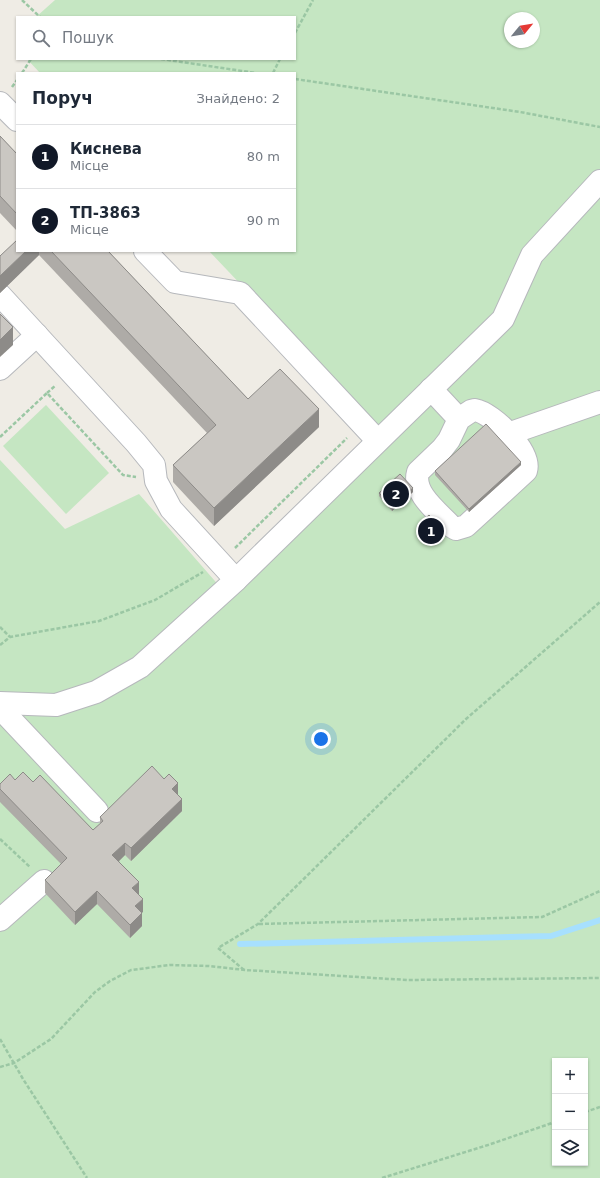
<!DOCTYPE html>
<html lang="uk">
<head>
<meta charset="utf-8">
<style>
	body { margin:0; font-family:"DejaVu Sans",sans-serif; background:#f2f2f3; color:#1f2937 }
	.controls { position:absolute; right:12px; bottom:12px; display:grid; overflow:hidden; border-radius:0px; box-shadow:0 1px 3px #0004 }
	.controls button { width:36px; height:36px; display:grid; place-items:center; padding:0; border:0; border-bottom:1px solid #e0e1e3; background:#fff; color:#1f2937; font:20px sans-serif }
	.compass { position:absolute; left:504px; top:12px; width:36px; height:36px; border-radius:50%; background:#fff; box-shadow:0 1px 3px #0004; rotate:60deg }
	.you { position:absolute; left:321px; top:739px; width:14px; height:14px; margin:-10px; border:3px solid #fff; border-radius:50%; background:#1a73e8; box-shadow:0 0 0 6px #1a73e833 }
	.badge { display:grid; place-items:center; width:26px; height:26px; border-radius:50%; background:#111827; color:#fff; font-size:13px; font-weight:700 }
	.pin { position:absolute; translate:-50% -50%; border:2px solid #fff; box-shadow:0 1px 4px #0006 }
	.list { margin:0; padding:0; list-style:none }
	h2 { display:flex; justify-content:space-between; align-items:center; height:52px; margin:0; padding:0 16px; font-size:17px }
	h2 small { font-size:13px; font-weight:400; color:#747a83 }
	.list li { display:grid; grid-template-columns:26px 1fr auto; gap:12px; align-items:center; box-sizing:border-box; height:64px; padding:0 16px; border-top:1px solid #e0e1e3 }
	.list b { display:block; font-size:15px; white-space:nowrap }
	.list p { margin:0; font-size:13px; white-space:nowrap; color:#747a83 }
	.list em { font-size:13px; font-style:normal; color:#747a83 }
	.icon { flex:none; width:22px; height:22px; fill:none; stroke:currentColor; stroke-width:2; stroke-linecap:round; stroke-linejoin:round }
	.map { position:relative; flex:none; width:600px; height:1178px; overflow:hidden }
	.search { position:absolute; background:#fff; box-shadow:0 1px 3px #0004; left:16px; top:16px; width:280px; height:44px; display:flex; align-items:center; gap:10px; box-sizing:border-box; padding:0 14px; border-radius:0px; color:#747a83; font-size:15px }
	.panel { position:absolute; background:#fff; box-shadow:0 1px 3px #0004; left:16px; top:72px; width:280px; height:180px; border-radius:0px }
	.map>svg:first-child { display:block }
	.green { fill:#c5e6c2; fill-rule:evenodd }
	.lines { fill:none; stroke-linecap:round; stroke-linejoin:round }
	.stream { stroke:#a7e0fe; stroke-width:6 }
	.minor-casing { stroke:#b6b8bc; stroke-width:24 }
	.path { stroke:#9bc7a4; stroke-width:2.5; stroke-dasharray:4 2; stroke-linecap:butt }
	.minor { stroke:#fff; stroke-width:22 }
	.wall { fill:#aeaba7 }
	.shaded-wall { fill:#8d8b88 }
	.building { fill:#cac7c2; stroke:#8d8b88 }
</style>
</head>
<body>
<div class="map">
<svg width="600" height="1178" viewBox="0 0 600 1178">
	<rect width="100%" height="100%" fill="#efece5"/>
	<g class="green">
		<path d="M55 0H600V1178H0V460L65 529 139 494 228 596 389 441 209 251H295V73H40L27 59H295V17H36ZM510 18H534V42H510ZM555 1061H585V1163H555Z"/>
		<polygon points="46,405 109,473 66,514 3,446"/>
	</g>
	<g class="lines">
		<polyline class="stream" points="240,944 551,936 600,920"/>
		<defs>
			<g id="minor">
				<polyline points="0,103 17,120"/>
				<polyline points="145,251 175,282 240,293 377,440"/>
				<polyline points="0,295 136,443 154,465 156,481 171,509 236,580"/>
				<polyline points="0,369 37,335"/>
				<polyline points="431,389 459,419"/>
				<path d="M475 410C493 413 532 452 526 471L466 526 456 529 451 526C438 512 412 493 418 472L442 449 449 440 459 419 471 411Z"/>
				<polyline points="508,434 600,402"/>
				<polyline points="0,703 56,705 96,692 140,667 236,580 503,319 532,255 600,181"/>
				<polyline points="0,708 97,811"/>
				<polyline points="0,920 44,881"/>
			</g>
		</defs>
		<use href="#minor" class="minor-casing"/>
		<g class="path">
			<polyline points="22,0 40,17"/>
			<polyline points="295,33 313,0"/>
			<polyline points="161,59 256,73"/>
			<polyline points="22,73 31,59"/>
			<polyline points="273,73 280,59"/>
			<polyline points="295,79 520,112 600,127"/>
			<polyline points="12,87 17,80"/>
			<polyline points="47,393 56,385"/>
			<polyline points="0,437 47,393 123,475 136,477"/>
			<polyline points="235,548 347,438"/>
			<polyline points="0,627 10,637"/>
			<polyline points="0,645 10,637 99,621 155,600 203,572"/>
			<polyline points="0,839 30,867"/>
			<polyline points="259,924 542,917 600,891"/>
			<polyline points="244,970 218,948 258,924 466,719 600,602"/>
			<polyline points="0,1039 23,1079 87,1178"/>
			<polyline points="0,1067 14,1063 51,1039 95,992 110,981 131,970 170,965 209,966 245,970 407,980 600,978"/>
			<polyline points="585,1112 600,1107"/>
			<polyline points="382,1178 488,1145 555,1122"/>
		</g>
		<use href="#minor" class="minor"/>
	</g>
	<g class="wall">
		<polygon points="0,136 17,154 17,231 0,213"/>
		<polygon points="17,251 108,251 248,399 319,427 214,526 173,482 173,465 207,433 39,255 0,293 0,256"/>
		<polygon points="521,465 469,512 435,475 435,471"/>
		<polygon points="413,492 392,511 379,496 379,493"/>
		<polygon points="418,525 444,534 433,544 418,529"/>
		<polygon points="15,780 33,782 93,830 100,824 100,817 178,795 182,811 131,861 125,855 119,861 139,895 143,912 142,912 142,926 130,938 97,904 75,925 45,893 45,880 61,864 0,802 0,784"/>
	</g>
	<g class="shaded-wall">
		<polygon points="26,251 39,251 39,255 0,293 0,276"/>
		<polygon points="13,327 13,345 0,357 0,340"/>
		<polygon points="319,409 319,427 214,526 214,508"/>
		<polygon points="521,462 521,465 469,512 469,509"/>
		<polygon points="413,488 413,492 392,511 392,507"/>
		<polygon points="444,530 444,534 433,544 433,541"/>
		<polygon points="178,783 178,796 172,789"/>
		<polygon points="182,799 182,811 131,861 131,848"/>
		<polygon points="125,843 125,855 112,868 112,855"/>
		<polygon points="139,882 139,895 132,888"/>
		<polygon points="97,891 97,904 75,925 75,912"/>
		<polygon points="143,899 143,912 135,919 135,906"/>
		<polygon points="142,913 142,926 130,938 130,925"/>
	</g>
	<g class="building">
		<polygon points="0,136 17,154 17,214 0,196"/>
		<polygon points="17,240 17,251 26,251 0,276 0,256"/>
		<polygon points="51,251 108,251 248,399 280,369 319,409 214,508 173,465 216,425"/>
		<polygon points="0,314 13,327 0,340"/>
		<polygon points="486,424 521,462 469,509 435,471"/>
		<polygon points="400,474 413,488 392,507 379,493"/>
		<polygon points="429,515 444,530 433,541 418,525"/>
		<polygon points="152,766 164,779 169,774 178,783 172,789 182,799 131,848 125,843 112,855 139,882 132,888 143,899 135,906 142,913 130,925 97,891 75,912 45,880 67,858 0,789 0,784 10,774 15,780 23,772 33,782 40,775 93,830 103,821 100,817"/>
	</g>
</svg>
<div class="controls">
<button>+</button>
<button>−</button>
<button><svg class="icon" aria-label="layers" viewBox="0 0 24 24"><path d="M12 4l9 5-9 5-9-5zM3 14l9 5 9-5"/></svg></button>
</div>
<svg class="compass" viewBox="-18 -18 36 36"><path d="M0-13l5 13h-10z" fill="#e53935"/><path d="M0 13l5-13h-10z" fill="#747a83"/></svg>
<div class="you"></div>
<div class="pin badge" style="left:431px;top:531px">1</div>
<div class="pin badge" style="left:396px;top:494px">2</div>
<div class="search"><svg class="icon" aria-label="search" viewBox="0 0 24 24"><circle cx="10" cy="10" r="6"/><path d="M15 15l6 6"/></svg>Пошук</div>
<section class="panel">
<h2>Поруч<small>Знайдено: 2</small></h2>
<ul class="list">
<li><span class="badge">1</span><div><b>Киснева</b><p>Місце</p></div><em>80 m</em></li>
<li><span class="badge">2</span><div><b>ТП-3863</b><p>Місце</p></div><em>90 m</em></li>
</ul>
</section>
</div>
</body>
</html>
